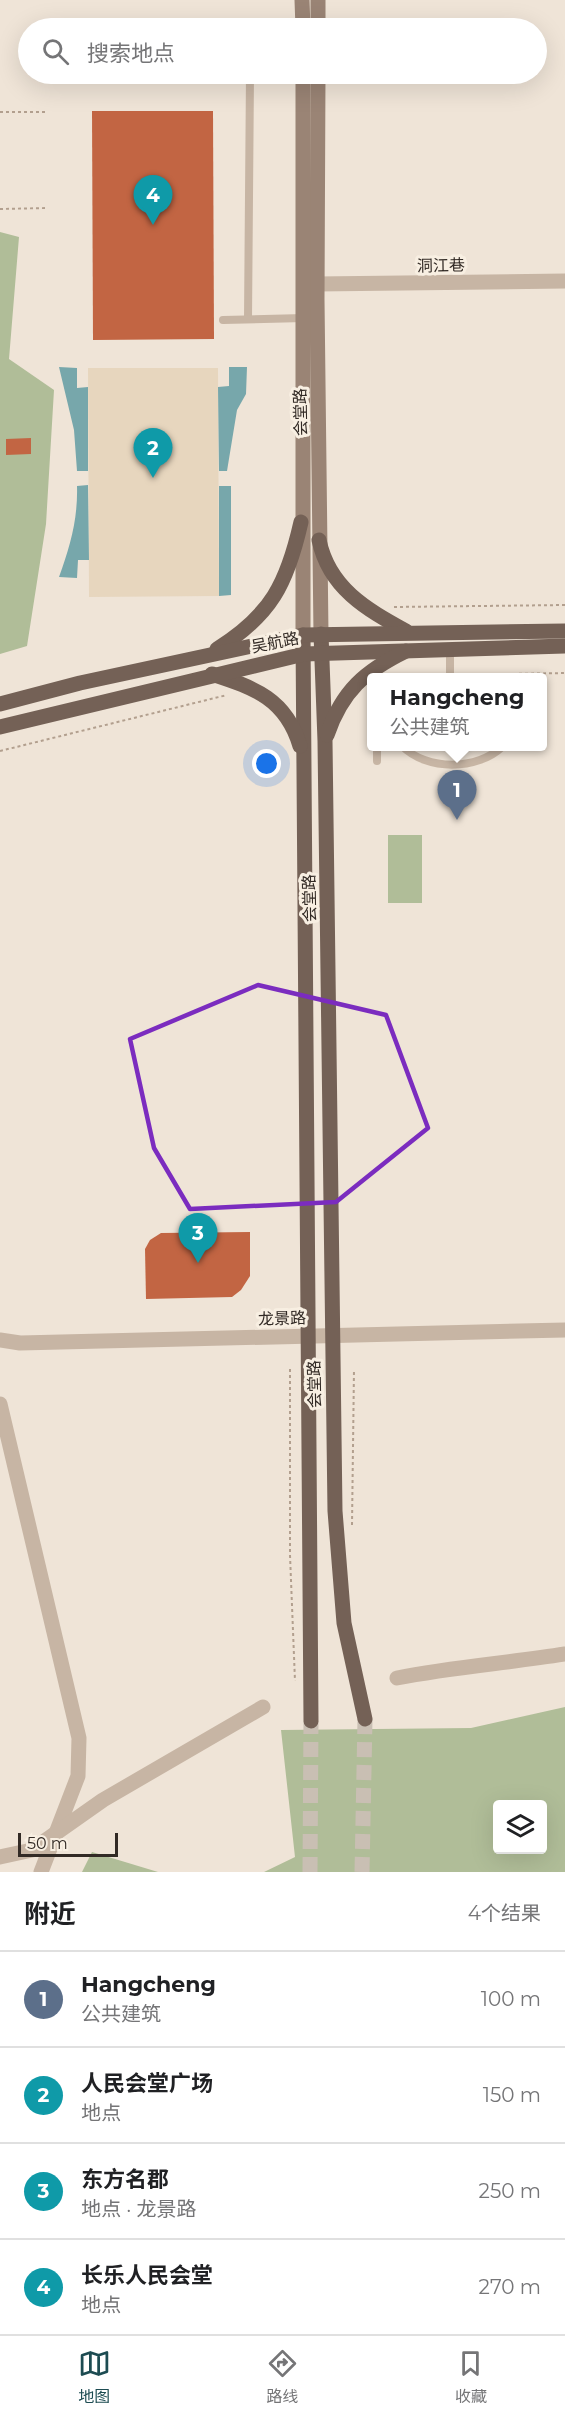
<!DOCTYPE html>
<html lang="zh">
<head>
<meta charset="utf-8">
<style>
	body { margin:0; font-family:Montserrat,"Noto Sans SC",sans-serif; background:#f6f6f6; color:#202124 }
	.controls { position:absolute; right:18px; bottom:18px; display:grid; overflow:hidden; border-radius:6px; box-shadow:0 6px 24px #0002 }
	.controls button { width:54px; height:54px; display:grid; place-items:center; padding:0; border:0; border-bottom:2px solid #e0e0e0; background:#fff; color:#202124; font:30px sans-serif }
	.scale { position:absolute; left:18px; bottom:15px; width:100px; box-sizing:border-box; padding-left:6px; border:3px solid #322a25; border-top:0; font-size:16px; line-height:21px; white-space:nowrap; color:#322a25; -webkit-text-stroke:4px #f8efe2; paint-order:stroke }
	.you { position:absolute; left:267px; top:764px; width:21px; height:21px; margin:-15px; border:4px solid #fff; border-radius:50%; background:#1a73e8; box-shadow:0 0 0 9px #1a73e833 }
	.badge { display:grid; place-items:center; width:39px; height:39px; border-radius:50%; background:#1d4c52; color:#fff; font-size:20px; font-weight:700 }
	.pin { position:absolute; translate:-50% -50px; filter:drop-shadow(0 2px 3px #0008) }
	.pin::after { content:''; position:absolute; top:32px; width:21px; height:18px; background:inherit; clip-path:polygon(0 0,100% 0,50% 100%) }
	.popup { position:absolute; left:367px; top:673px; width:180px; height:78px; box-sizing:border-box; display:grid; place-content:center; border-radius:6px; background:#fff; filter:drop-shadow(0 2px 4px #0005); font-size:20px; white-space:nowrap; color:#757577 }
	.popup b { font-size:22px; color:#202124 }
	.popup::after { content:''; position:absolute; left:50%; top:100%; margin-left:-12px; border:12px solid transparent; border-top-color:#fff }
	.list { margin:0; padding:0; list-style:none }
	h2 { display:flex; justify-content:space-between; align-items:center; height:78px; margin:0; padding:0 24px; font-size:26px }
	h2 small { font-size:20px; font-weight:400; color:#757577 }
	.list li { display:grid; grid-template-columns:39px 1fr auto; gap:18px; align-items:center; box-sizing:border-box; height:96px; padding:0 24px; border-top:2px solid #e0e0e0 }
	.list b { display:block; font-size:22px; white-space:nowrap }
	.list p { margin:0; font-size:20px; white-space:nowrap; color:#757577 }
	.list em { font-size:20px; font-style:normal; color:#757577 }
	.icon { flex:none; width:33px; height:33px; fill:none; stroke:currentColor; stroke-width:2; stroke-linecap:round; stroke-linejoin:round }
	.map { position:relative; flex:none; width:565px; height:1872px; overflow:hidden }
	.search { position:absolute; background:#fff; box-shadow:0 6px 24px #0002; left:18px; right:18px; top:18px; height:66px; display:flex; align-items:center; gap:15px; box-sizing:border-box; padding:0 21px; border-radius:33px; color:#757577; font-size:22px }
	.sheet { height:462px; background:#fff }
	nav { display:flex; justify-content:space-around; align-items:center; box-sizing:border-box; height:84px; border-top:2px solid #e0e0e0; background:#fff; font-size:16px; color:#757577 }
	nav a { display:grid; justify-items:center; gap:3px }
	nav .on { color:#1d4c52 }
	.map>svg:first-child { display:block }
	.green { fill:#b0bd98; fill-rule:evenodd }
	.plaza { fill:#e7d6be }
	.water { fill:#77a7ab }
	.building { fill:#c26543 }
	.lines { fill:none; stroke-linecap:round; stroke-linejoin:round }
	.primary-tunnel { stroke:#c9bfb3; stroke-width:15; stroke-dasharray:15 8; stroke-linecap:butt }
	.path { stroke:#b29f8e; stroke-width:2; stroke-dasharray:3 3; stroke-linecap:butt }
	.service { stroke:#c7b5a4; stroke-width:8 }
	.minor { stroke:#c7b5a4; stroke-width:15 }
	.tertiary { stroke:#c7b5a4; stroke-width:15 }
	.secondary { stroke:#9a8475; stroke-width:15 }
	.primary { stroke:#746156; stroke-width:15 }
	.marked { fill:none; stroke:#7b2cbf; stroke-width:4.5; stroke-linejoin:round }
	.labels { text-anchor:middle; stroke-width:6; stroke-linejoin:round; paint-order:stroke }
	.street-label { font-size:16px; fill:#322a25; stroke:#f8efe2 }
</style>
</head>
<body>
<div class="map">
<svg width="565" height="1872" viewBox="0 0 565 1872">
	<rect width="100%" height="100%" fill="#efe4d7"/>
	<g class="green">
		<polygon points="0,232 19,237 9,359 54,390 46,524 27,646 0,654"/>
		<rect x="388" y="835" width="34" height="68"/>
		<path d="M565 1707V1872H264L295 1857 281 1730 471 1728ZM542 1804V1850H498V1804Z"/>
		<polygon points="92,1852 158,1872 82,1872"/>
	</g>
	<polygon class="plaza" points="88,368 218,368 219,596 89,597"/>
	<g class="water">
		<polygon points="59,367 77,368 77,388 88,387 88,471 77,471 74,430"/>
		<polygon points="229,367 247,367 246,394 237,410 227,471 219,471 218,387 229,386"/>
		<path d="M88 485 89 560H78L77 578 59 577C70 547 78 519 77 486Z"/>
		<polygon points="219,486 231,486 231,595 219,596"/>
	</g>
	<g class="building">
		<polygon points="92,111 213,111 214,339 93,340"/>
		<polygon points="31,438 31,454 6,455 6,439"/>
		<polygon points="250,1232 250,1276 241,1290 232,1297 146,1299 145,1249 150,1240 161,1233"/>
	</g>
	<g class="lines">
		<g class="primary-tunnel">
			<polyline points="310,1872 311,1721"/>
			<polyline points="362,1872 365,1719"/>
		</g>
		<g class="path">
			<polyline points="0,112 48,112"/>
			<polyline points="0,209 48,208"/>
			<polyline points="394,607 565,605"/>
			<polyline points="459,675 565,673"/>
			<polyline points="390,677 438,675"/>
			<polyline points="0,751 227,695"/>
			<polyline points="290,1369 290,1555 295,1681"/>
			<polyline points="352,1525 354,1369"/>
		</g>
		<g class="service">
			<polyline points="248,319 250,74"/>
			<polyline points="223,320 304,318"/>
			<polyline points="450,648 450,678"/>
			<path d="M402 746C427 771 477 771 503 746"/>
			<polyline points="377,761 377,746"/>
		</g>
		<g class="minor">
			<polyline points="317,284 565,281"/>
			<polyline points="0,1404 79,1738 78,1776 41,1872"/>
			<path d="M397 1678C453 1667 509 1663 565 1654"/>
			<polyline points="0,1857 32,1850 103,1800 263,1707"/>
		</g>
		<polyline class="tertiary" points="0,1340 20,1343 565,1330"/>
		<g class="secondary">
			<polyline points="302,0 303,28"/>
			<polyline points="318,28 318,0"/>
			<polyline points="318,74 317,299 321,634"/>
			<polyline points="303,635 303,74"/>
		</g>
		<g class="primary">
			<path d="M319 540C329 588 366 609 406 631"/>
			<polyline points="321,634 325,741 335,1511 344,1623 365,1719"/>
			<polyline points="303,635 311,1721"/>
			<path d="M217 649C271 615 287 584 301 522"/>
			<path d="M212 674C255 688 286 699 300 746"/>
			<polyline points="0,704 80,683 303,635 565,631"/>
			<polyline points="0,727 304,654 565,646"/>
			<path d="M327 735C342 691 365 671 406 651"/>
		</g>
	</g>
	<path class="marked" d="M258 985 386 1015 428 1128 336 1202 190 1209 154 1148 130 1039Z"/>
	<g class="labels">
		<g class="street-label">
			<text transform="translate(441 265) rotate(-1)" y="6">洞江巷</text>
			<text transform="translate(300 412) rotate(-91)" y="6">会堂路</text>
			<text transform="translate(275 642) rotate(-11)" y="6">吴航路</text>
			<text transform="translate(309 898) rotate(-91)" y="6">会堂路</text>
			<text transform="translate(282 1318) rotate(-2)" y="6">龙景路</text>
			<text transform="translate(314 1384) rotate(-91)" y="6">会堂路</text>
		</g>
	</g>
</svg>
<div class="controls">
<button><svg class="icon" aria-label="layers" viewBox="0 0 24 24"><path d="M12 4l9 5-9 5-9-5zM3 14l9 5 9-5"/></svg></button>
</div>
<div class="scale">50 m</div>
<div class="you"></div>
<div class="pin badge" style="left:457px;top:820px;background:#5c6f8a">1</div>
<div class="popup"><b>Hangcheng</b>公共建筑</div>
<div class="pin badge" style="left:153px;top:478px;background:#0f9aa8">2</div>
<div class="pin badge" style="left:198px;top:1263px;background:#0f9aa8">3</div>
<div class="pin badge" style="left:153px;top:225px;background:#0f9aa8">4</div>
<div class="search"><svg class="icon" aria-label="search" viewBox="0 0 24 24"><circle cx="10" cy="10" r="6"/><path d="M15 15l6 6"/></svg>搜索地点</div>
</div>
<section class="sheet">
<h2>附近<small>4个结果</small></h2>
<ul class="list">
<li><span class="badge" style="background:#5c6f8a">1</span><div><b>Hangcheng</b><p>公共建筑</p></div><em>100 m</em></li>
<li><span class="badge" style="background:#0f9aa8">2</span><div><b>人民会堂广场</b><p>地点</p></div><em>150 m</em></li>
<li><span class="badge" style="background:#0f9aa8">3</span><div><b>东方名郡</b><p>地点 · 龙景路</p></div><em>250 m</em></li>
<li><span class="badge" style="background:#0f9aa8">4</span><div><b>长乐人民会堂</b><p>地点</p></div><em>270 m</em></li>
</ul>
</section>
<nav>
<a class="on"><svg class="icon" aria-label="map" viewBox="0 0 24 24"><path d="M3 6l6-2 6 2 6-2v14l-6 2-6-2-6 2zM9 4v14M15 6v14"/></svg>地图</a>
<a><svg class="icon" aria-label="directions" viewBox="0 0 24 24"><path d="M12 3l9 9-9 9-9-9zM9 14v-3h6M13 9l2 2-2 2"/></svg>路线</a>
<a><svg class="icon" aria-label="saved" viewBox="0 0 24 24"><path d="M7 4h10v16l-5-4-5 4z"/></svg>收藏</a>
</nav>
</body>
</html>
